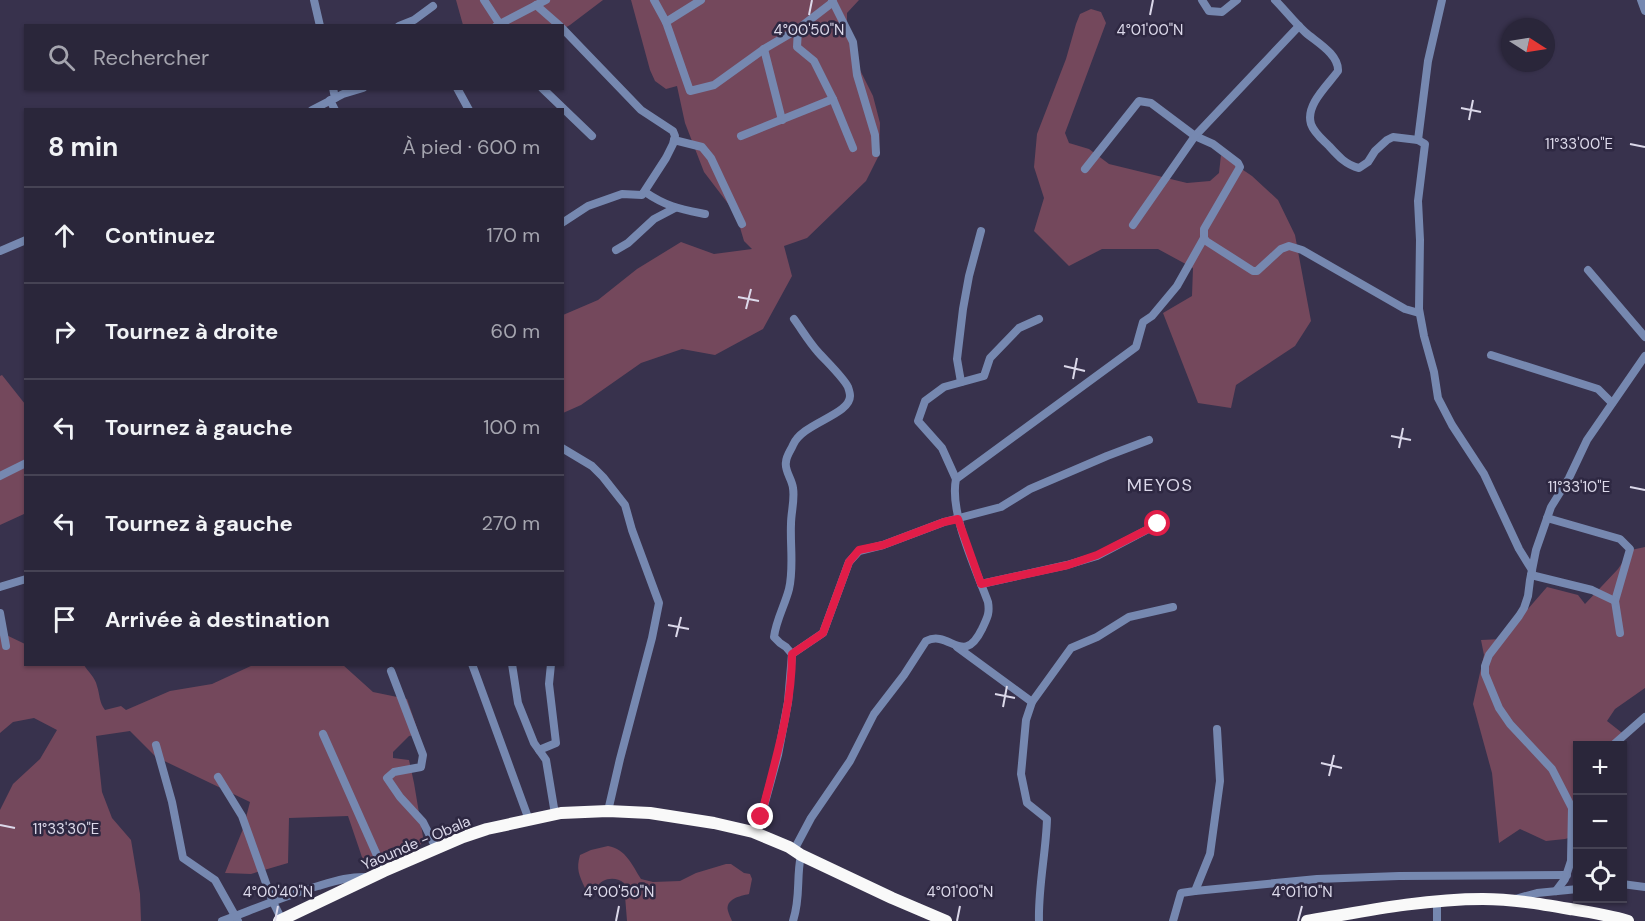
<!DOCTYPE html>
<html lang="fr">
<head>
<meta charset="utf-8">
<style>
	body { margin:0; font-family:"DM Sans",sans-serif; background:#363245; color:#f1f3f6 }
	.controls { position:absolute; right:18px; bottom:18px; display:grid; overflow:hidden; border-radius:0px; box-shadow:0 2px 4px #0004 }
	.controls button { width:54px; height:54px; display:grid; place-items:center; padding:0; border:0; border-bottom:2px solid #464354; background:#2a263a; color:#f1f3f6; font:30px sans-serif }
	.compass { position:absolute; left:1501px; top:18px; width:54px; height:54px; border-radius:50%; background:#2a263a; box-shadow:0 2px 4px #0004; rotate:102deg }
	.stop { position:absolute; width:18px; height:18px; margin:-14px; border:4px solid #e11d48; border-radius:50%; background:#fff }
	.stop.end { background:#e11d48; border-color:#fff; box-shadow:0 2px 6px #0008 }
	.list { margin:0; padding:0; list-style:none }
	h2 { display:flex; justify-content:space-between; align-items:center; height:78px; margin:0; padding:0 24px; font-size:26px }
	h2 small { font-size:20px; font-weight:400; color:#a5a5af }
	.list li { display:grid; grid-template-columns:39px 1fr auto; gap:18px; align-items:center; box-sizing:border-box; height:96px; padding:0 24px; border-top:2px solid #464354 }
	.list b { display:block; font-size:22px; white-space:nowrap }
	.list em { font-size:20px; font-style:normal; color:#a5a5af }
	.icon { flex:none; width:33px; height:33px; fill:none; stroke:currentColor; stroke-width:2; stroke-linecap:round; stroke-linejoin:round }
	.map { position:relative; flex:none; width:1645px; height:921px; overflow:hidden }
	.search { position:absolute; background:#2a263a; box-shadow:0 2px 4px #0004; left:24px; top:24px; width:540px; height:66px; display:flex; align-items:center; gap:15px; box-sizing:border-box; padding:0 21px; border-radius:0px; color:#a5a5af; font-size:22px }
	.panel { position:absolute; background:#2a263a; box-shadow:0 2px 4px #0004; left:24px; top:108px; width:540px; height:558px; border-radius:0px }
	.map>svg:first-child { display:block }
	.green { fill:#74485c }
	.lines { fill:none; stroke-linecap:round; stroke-linejoin:round }
	.minor { stroke:#7688b0; stroke-width:8 }
	.highway { stroke:#f9f9f9; stroke-width:12 }
	.route { stroke:#e11d48; stroke-width:8 }
	.ticks { fill:none; stroke:#dcd9ea; stroke-width:2 }
	.labels { text-anchor:middle; stroke-width:5; stroke-linejoin:round; paint-order:stroke }
	.street-label { font-size:15px; fill:#dcd9ea; stroke:#2e2842 }
	.quarter-label { font-size:18px; letter-spacing:1.5px; fill:#dcd9ea; stroke:#2e2842 }
	.ticks-label { font-size:15px; text-anchor:middle; fill:#dcd9ea; stroke:#2e2842; stroke-width:5; stroke-linejoin:round; paint-order:stroke }
</style>
</head>
<body>
<div class="map">
<svg width="1645" height="921" viewBox="0 0 1645 921">
	<rect width="100%" height="100%" fill="#38324d"/>
	<g class="green">
		<polygon points="456,0 603,0 570,25 563,29 562,26 463,25"/>
		<polygon points="631,0 859,0 847,13 847,25 852,54 873,96 880,123 879,155 866,181 807,238 784,246 792,276 763,329 715,355 682,349 641,363 581,405 563,413 563,315 598,300 637,269 681,242 714,254 752,249 744,241 736,214 704,172 685,123 677,86 666,89 655,81 650,70"/>
		<polygon points="1091,9 1101,12 1106,23 1065,133 1069,143 1089,149 1109,164 1187,183 1210,181 1219,173 1221,155 1252,176 1278,200 1295,235 1311,321 1295,346 1236,385 1231,408 1198,403 1163,313 1192,296 1193,268 1158,249 1102,249 1069,266 1034,231 1044,198 1034,167 1037,134 1066,59 1076,24 1080,14"/>
		<polygon points="2,375 25,404 26,489 24,490 24,514 0,525 0,376"/>
		<polygon points="1645,547 1645,688 1615,709 1607,721 1626,736 1614,745 1578,746 1578,820 1576,836 1565,839 1546,841 1520,829 1499,843 1492,773 1473,704 1484,655 1481,640 1502,639 1547,587 1578,595 1585,604 1618,569 1631,550"/>
		<path d="M0 632 25 644 26 664 84 665C88 672 95 677 97 686 100 695 99 702 105 710L121 706 126 710 170 691 212 684 253 665H343L373 692 407 699 419 734 409 736 393 752V758L409 760 414 783 424 843 365 866 348 816 289 818 288 863 251 874 225 873 243 829 250 802 156 757 130 731 96 736 102 792 112 818 131 840 140 894 141 921H0V810L13 784 40 759 57 730 34 718 13 722 0 733Z"/>
		<path d="M608 846C626 849 632 865 641 879L653 882 680 881 696 873 726 864H731L744 873 750 874 752 879 749 894C740 896 725 899 728 911 729 915 731 918 732 921H627L624 883C615 876 602 878 596 888L591 889 585 888C579 875 576 869 580 855L591 850Z"/>
	</g>
	<g class="lines">
		<g class="minor">
			<polyline points="314,0 320,26"/>
			<polyline points="484,0 499,23"/>
			<polyline points="654,0 666,22 690,91 714,85 764,49 798,29 833,2 832,0"/>
			<polyline points="1202,0 1209,11 1222,12 1237,0"/>
			<path d="M1275 0C1285 10 1294 22 1305 32 1316 42 1339 54 1338 71 1328 85 1305 105 1311 124 1314 133 1323 140 1329 146 1338 156 1346 165 1359 168L1368 162 1375 151 1387 140 1393 137 1418 140 1425 144 1418 201 1420 240 1419 309 1424 336 1434 372 1438 398 1452 425 1484 474 1519 549 1532 570"/>
			<polyline points="1641,0 1645,11"/>
			<polyline points="833,2 853,42 857,75 875,135 876,153"/>
			<polyline points="536,5 560,26"/>
			<polyline points="666,22 701,0"/>
			<polyline points="399,26 414,20 433,6"/>
			<polyline points="496,26 546,0"/>
			<polyline points="562,28 641,110 673,131 675,136 673,144 666,158 642,195 622,194 588,206 562,223"/>
			<polyline points="798,29 797,47 814,61 833,99 853,148"/>
			<polyline points="764,49 782,120"/>
			<polyline points="333,88 335,98"/>
			<polyline points="457,88 469,110"/>
			<polyline points="542,88 592,136"/>
			<polyline points="330,100 335,110"/>
			<polyline points="312,110 343,94 363,88"/>
			<polyline points="741,136 833,99"/>
			<polyline points="674,140 702,147 711,158 742,224"/>
			<polyline points="1418,140 1428,61 1442,0"/>
			<polyline points="1085,169 1139,101 1151,103 1195,136 1213,144 1238,163 1240,167 1204,229 1204,238 1206,241 1253,271 1257,271 1281,249 1289,246 1302,250 1405,309 1419,313"/>
			<path d="M645 192C667 207 680 209 705 214"/>
			<polyline points="1133,225 1195,136 1299,26"/>
			<polyline points="616,250 628,243 654,219 675,208"/>
			<polyline points="0,251 26,240"/>
			<polyline points="1588,270 1645,337"/>
			<polyline points="1491,355 1598,389 1612,403"/>
			<polyline points="961,382 957,359 963,309 969,276 981,231"/>
			<polyline points="562,448 592,466 603,477 625,505 632,530 659,603 652,638 620,759 608,811"/>
			<polyline points="0,476 26,463"/>
			<polyline points="956,479 942,448 918,421 925,401 944,387 984,376 990,358 1019,328 1039,319"/>
			<polyline points="1547,518 1620,539 1630,549 1615,601 1620,633"/>
			<polyline points="1531,575 1592,590 1615,601"/>
			<polyline points="981,584 1067,565 1097,556 1158,524"/>
			<polyline points="0,587 26,579"/>
			<polyline points="0,613 6,646"/>
			<polyline points="957,647 1032,702"/>
			<polyline points="792,654 823,633 849,562 859,551 883,545 944,522 1001,507 1030,489 1107,456 1149,440"/>
			<polyline points="472,664 529,820"/>
			<polyline points="512,664 518,703 534,743 546,760 555,814"/>
			<polyline points="391,671 423,755 421,767 394,772 387,778 400,797 423,822 436,848"/>
			<polyline points="323,734 384,871"/>
			<polyline points="156,745 172,802 183,858 215,880 238,921"/>
			<polyline points="1612,746 1645,717"/>
			<polyline points="539,750 556,743 549,684 551,664"/>
			<polyline points="218,777 242,816 272,900 282,920"/>
			<path d="M753 832 761 817 778 755 788 702 792 654 786 647 780 643 774 637C776 620 785 605 789 589 794 568 790 546 791 524 791 512 795 500 793 488 792 479 784 470 786 462 786 456 791 450 793 445 802 423 850 415 850 396 850 393 849 390 848 387 843 377 826 361 818 352 809 342 802 330 794 319"/>
			<path d="M794 850 811 818 850 761 874 714 904 675 926 641C950 629 963 668 982 629 987 618 990 614 988 602 976 569 949 513 956 479L1136 347 1143 322 1152 316 1177 286 1204 238"/>
			<polyline points="1622,884 1645,887"/>
			<polyline points="1195,891 1317,879 1399,876 1567,875"/>
			<polyline points="1556,891 1565,879 1571,861 1572,808 1552,769 1510,724 1499,708 1485,674 1485,666 1489,655 1519,616 1524,608 1528,596 1530,580 1536,550 1551,507 1569,478 1587,440 1645,356"/>
			<polyline points="1515,899 1537,893 1578,889"/>
			<polyline points="1437,901 1437,921"/>
			<path d="M222 921C254 909 285 896 318 886 335 881 351 876 368 877"/>
			<path d="M793 921C801 897 796 878 801 855"/>
			<path d="M1039 921C1038 887 1046 853 1047 819L1027 803 1021 774 1026 720 1032 702 1071 648 1097 637 1129 617 1173 607"/>
			<polyline points="1173,921 1181,893 1195,891 1210,854 1220,781 1217,729"/>
		</g>
		<g class="highway">
			<polyline points="279,921 384,871 463,837 487,829 561,813 608,811 650,813 714,823 753,832 789,847 801,855 892,898 946,921"/>
			<path d="M1307 921C1365 911 1424 899 1483 899 1512 899 1541 904 1570 909 1589 912 1609 915 1628 921"/>
		</g>
	</g>
	<g class="lines">
		<path class="route" d="M761 817C774 763 792 710 792 654L823 633 849 562 859 550 883 545 944 522 958 519 981 584 1068 565 1097 555 1158 524"/>
	</g>
	<path class="ticks" d="M809 15 812 0M1150 15 1153 0M1461 108 1481 112M1469 120 1473 100M1630 144 1645 147M738 297 759 301M746 309 751 289M1064 366 1085 371M1073 379 1077 358M1391 436 1411 440M1399 448 1403 428M1630 487 1645 490M668 625 689 629M676 637 681 617M995 694 1015 698M1003 707 1007 686M1321 763 1342 768M1329 776 1334 755M0 825 15 828M275 921 278 906M616 921 619 906M957 921 960 906M1298 921 1302 906"/>
	<g class="labels">
		<g class="street-label">
			<text transform="translate(416 843) rotate(-23)" y="5">Yaounde - Obala</text>
		</g>
		<g class="quarter-label">
			<text x="1160" y="491">MEYOS</text>
		</g>
	</g>
	<g class="ticks-label">
		<text x="809" y="35">4°00'50"N</text>
		<text x="1150" y="35">4°01'00"N</text>
		<text x="1579" y="149">11°33'00"E</text>
		<text x="1579" y="492">11°33'10"E</text>
		<text x="66" y="834">11°33'30"E</text>
		<text x="278" y="897">4°00'40"N</text>
		<text x="619" y="897">4°00'50"N</text>
		<text x="960" y="897">4°01'00"N</text>
		<text x="1302" y="897">4°01'10"N</text>
	</g>
</svg>
<div class="controls">
<button>+</button>
<button>−</button>
<button><svg class="icon" aria-label="locate" viewBox="0 0 24 24"><circle cx="12" cy="12" r="6"/><path d="M12 2v4M12 18v4M2 12h4M18 12h4"/></svg></button>
</div>
<svg class="compass" viewBox="-18 -18 36 36"><path d="M0-13l5 13h-10z" fill="#e53935"/><path d="M0 13l5-13h-10z" fill="#a5a5af"/></svg>
<div class="stop" style="left:1158px;top:524px"></div>
<div class="stop end" style="left:761px;top:817px"></div>
<div class="search"><svg class="icon" aria-label="search" viewBox="0 0 24 24"><circle cx="10" cy="10" r="6"/><path d="M15 15l6 6"/></svg>Rechercher</div>
<section class="panel">
<h2>8 min<small>À pied · 600 m</small></h2>
<ul class="list">
<li><svg class="icon" aria-label="ahead" viewBox="0 0 24 24"><path d="M12 20V5M6 11l6-6 6 6"/></svg><div><b>Continuez</b></div><em>170 m</em></li>
<li><svg class="icon" aria-label="right" viewBox="0 0 24 24"><path d="M7 20v-9h11M14 6l5 5-5 5"/></svg><div><b>Tournez à droite</b></div><em>60 m</em></li>
<li><svg class="icon" aria-label="left" viewBox="0 0 24 24"><path d="M17 20v-9H6M10 6l-5 5 5 5"/></svg><div><b>Tournez à gauche</b></div><em>100 m</em></li>
<li><svg class="icon" aria-label="left" viewBox="0 0 24 24"><path d="M17 20v-9H6M10 6l-5 5 5 5"/></svg><div><b>Tournez à gauche</b></div><em>270 m</em></li>
<li><svg class="icon" aria-label="arrive" viewBox="0 0 24 24"><path d="M6 21V4h12l-3 4 3 4H6"/></svg><div><b>Arrivée à destination</b></div></li>
</ul>
</section>
</div>
</body>
</html>
